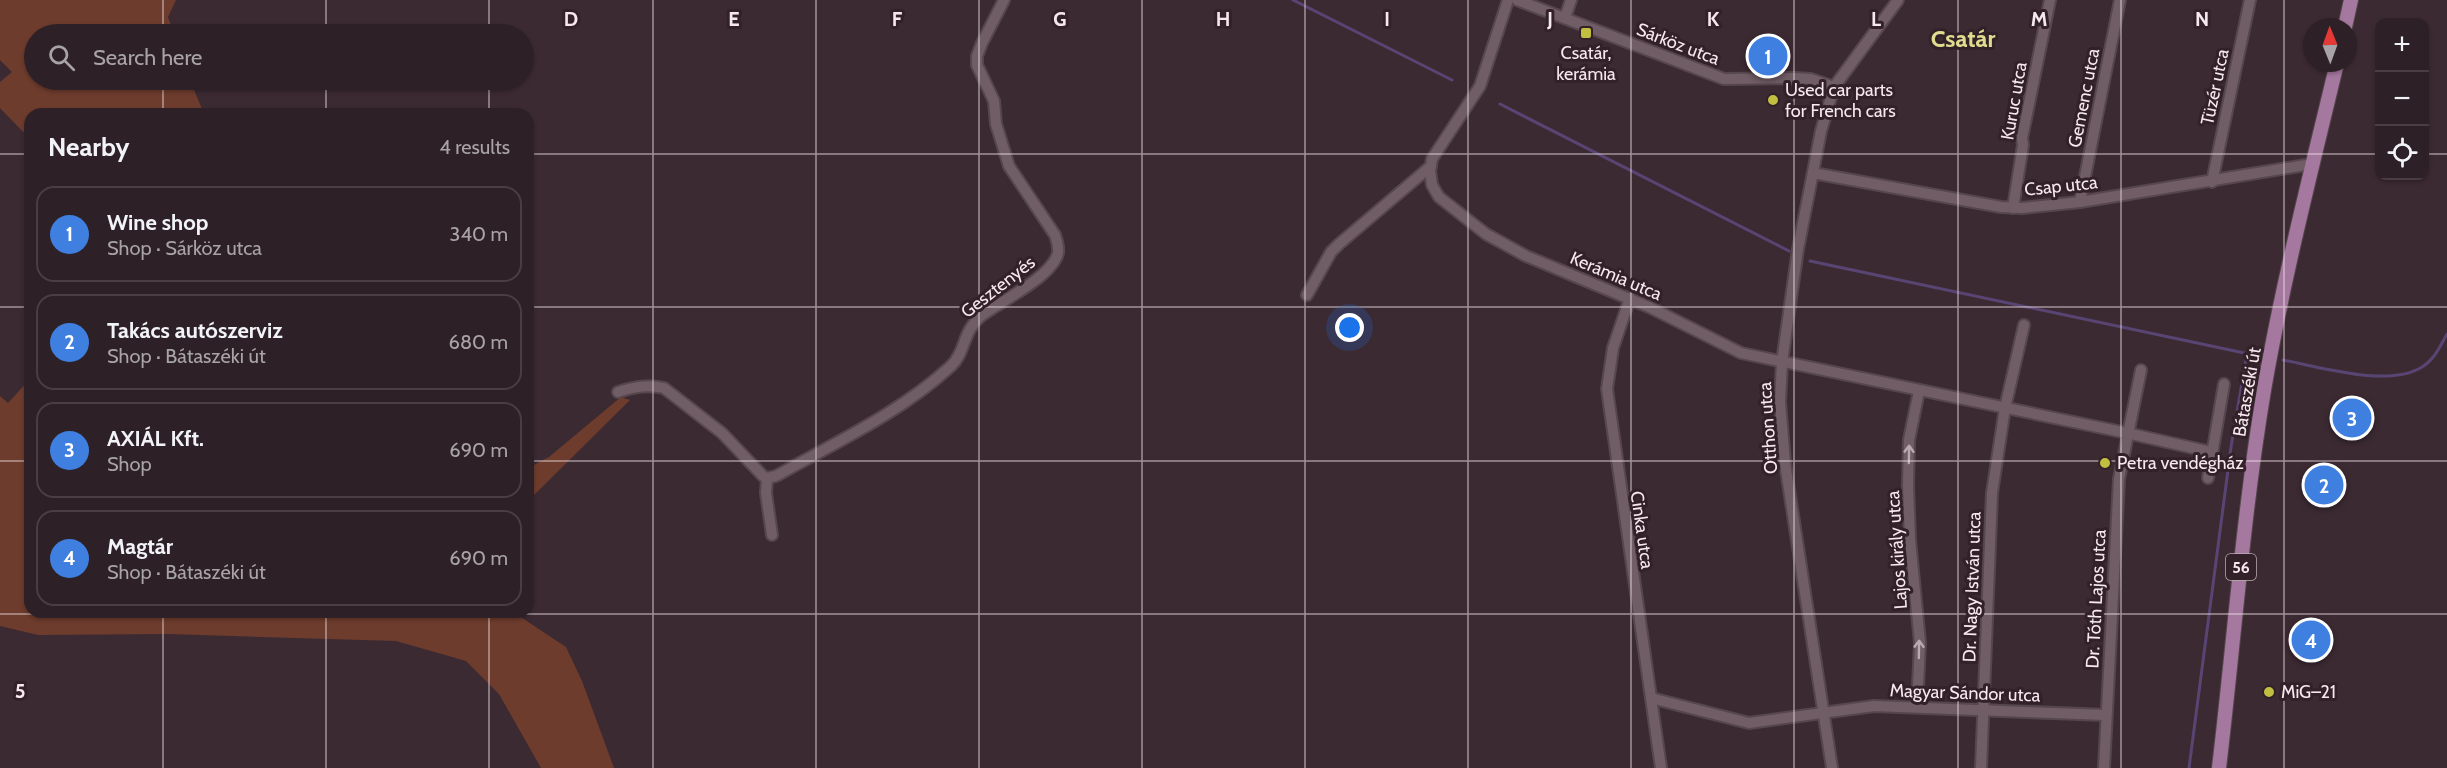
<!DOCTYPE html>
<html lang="en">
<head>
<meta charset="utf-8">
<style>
	body { margin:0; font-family:Cabin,sans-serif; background:#35282e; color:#f1f3f6 }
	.controls { position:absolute; right:18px; top:18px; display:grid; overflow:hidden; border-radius:12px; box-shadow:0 2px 4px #0004 }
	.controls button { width:54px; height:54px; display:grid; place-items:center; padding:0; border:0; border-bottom:2px solid #483e43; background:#2d2026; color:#f1f3f6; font:30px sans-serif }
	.compass { position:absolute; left:2303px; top:18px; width:54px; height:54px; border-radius:50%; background:#2d2026; box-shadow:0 2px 4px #0004; rotate:359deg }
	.you { position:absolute; left:1350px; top:328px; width:21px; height:21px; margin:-15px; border:4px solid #fff; border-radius:50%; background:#1a73e8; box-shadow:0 0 0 9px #1a73e833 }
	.badge { display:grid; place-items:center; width:39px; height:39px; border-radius:50%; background:#c1be40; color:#fff; font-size:20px; font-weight:700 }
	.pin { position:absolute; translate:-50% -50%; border:3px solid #fff; box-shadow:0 2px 6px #0006 }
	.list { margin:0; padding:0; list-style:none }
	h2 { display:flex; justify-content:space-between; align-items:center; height:78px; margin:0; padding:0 24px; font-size:26px }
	h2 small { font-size:20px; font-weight:400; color:#a7a3a7 }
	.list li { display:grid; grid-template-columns:39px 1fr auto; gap:18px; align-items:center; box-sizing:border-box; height:96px; margin:0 12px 12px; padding:0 12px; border:2px solid #483e43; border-radius:18px }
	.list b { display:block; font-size:22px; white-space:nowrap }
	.list p { margin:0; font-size:20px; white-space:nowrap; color:#a7a3a7 }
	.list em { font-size:20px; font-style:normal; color:#a7a3a7 }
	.icon { flex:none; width:33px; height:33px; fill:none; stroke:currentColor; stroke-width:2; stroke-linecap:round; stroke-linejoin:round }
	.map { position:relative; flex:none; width:2447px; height:768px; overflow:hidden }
	.search { position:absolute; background:#2d2026; box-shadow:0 2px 4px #0004; left:24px; top:24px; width:510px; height:66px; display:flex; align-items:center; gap:15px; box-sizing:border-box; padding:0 21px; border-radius:33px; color:#a7a3a7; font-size:22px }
	.panel { position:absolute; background:#2d2026; box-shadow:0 2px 4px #0004; left:24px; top:108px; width:510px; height:510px; border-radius:18px }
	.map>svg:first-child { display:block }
	.green { fill:#6e3c2d }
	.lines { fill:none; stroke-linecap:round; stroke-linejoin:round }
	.stream { stroke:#594573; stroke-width:3 }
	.minor-casing { stroke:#56464d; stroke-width:14 }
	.major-casing { stroke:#56464d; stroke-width:16 }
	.minor { stroke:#715d65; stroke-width:10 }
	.major { stroke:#a5789f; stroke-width:14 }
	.oneway { stroke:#baaab0 }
	.grid { fill:none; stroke:#f6e9ee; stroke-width:1.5; stroke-opacity:0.55 }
	.poi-dot { fill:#c1be40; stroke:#322128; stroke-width:2 }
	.labels { text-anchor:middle; stroke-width:6; stroke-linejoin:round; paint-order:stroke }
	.shield { fill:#322128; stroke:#bbadb3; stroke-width:1.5 }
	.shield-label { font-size:16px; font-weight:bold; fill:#f6e9ee }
	.street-label { font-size:18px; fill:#f6e9ee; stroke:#322128 }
	.poi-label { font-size:18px; fill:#f6e9ee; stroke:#322128; text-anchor:start }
	.district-label { font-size:24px; font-weight:bold; fill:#dedd8f; stroke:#322128 }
	.grid-label { font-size:20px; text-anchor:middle; font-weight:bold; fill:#f6e9ee; stroke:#322128; stroke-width:6; stroke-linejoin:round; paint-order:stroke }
</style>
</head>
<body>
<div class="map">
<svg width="2447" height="768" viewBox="0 0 2447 768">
	<rect width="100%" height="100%" fill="#3c2a32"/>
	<g class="green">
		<polygon points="0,0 176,0 168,17 174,34 34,34 34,80 190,80 204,114 30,114 30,139 0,108 0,82 12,72 0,60"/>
		<polygon points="30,379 30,612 513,612 566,647 582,681 614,768 541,768 499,694 466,661 396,641 168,634 38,635 0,626 0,396 8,403"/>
		<polygon points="621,397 630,400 528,501 528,468 549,457"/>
	</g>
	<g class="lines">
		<g class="stream">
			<polyline points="1293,0 1452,80"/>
			<polyline points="1500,104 1789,251"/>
			<polyline points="1810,261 2249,354"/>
			<path d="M2283 360C2320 367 2389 388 2422 367 2435 359 2440 346 2447 334"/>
			<polyline points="2189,768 2231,447 2247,354"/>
		</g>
		<defs>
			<g id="minor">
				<polyline points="1508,0 1480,86 1432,159 1430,171 1432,185 1439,197 1486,234 1526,256 1649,307 1741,353 2127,433 2211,452"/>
				<polyline points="1517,0 1724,79 1795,78 1811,79 1834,87"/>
				<polyline points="1565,18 1571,0"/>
				<polyline points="1813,173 2001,207 2022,208 2080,202 2312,164"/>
				<polyline points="2212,182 2250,0"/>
				<polyline points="2080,202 2120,0"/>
				<polyline points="2013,208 2023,145 2022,138 2050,0"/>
				<polyline points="1307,295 1331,252 1339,244 1431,166"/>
				<polyline points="1630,298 1613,348 1607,389 1661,768"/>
				<path d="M618 392C634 387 648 384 664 388L722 433 763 476 767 478 776 476C836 442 900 413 951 366 966 352 962 332 981 316 1001 301 1052 277 1058 253 1059 246 1057 241 1055 235L1009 166 996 124 994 101 977 65V56L982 43 1004 0"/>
				<polyline points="767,478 766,493 772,535"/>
				<polyline points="2208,478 2224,384"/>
				<polyline points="1651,698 1749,723 1874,706 2106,715"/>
				<polyline points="1917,707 1920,643 1910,540 1908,485 1909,440 1919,391"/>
				<polyline points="1832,768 1785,463 1780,402 1782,362 1798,249 1821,131 1834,87 1898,0"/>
				<polyline points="1981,768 1992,493 2005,408 2024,325"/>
				<polyline points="2104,768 2119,479 2141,370"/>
			</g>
			<g id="major">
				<polyline points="2345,27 2351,0"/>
				<path d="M2219 768C2234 642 2243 515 2264 390 2283 280 2311 172 2337 63"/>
			</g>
		</defs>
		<use href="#minor" class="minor-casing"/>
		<use href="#major" class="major-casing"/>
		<use href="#minor" class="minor"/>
		<use href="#major" class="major"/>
	</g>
	<defs><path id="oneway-shaft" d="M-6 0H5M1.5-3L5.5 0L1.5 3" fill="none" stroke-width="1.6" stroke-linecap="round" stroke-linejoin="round" transform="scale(1.5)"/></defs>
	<g class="oneway">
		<use href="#oneway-shaft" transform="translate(1909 454) rotate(-89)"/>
		<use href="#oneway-shaft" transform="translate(1919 649) rotate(-89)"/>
	</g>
	<path class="grid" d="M163 0V34M326 0V34M489 0V34M653 0V768M816 0V768M979 0V768M1142 0V768M1305 0V768M1468 0V768M1631 0V768M1794 0V768M1958 0V768M2121 0V768M2284 0V768M163 80V114M326 80V114M489 80V114M0 154H30M528 154H2380M2424 154H2447M0 307H30M528 307H2447M0 461H30M528 461H2447M163 612V768M326 612V768M489 612V768M0 614H2447"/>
	<g class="poi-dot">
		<rect x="1580" y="27" width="12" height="12" rx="3"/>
		<circle cx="1773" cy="100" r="6"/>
		<circle cx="2105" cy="463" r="6"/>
		<circle cx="2269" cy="692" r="6"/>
	</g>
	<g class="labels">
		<rect class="shield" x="2226" y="554" width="30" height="26" rx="4.5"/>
		<g class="shield-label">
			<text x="2241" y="573">56</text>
		</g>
		<g class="street-label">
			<text transform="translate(1678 44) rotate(21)" y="6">Sárköz utca</text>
			<text transform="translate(2215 87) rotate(-78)" y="6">Tüzér utca</text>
			<text transform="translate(2084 98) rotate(-79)" y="6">Gemenc utca</text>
			<text transform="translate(2014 101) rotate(-80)" y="6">Kuruc utca</text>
			<text transform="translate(2061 186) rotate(-6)" y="6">Csap utca</text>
			<text transform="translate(1616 276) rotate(23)" y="6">Kerámia utca</text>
			<text transform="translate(998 287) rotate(-38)" y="6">Gesztenyés</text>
			<text transform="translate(2247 392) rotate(-80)" y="6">Bátaszéki út</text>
			<text transform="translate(1768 428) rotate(-94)" y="6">Otthon utca</text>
			<text transform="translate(1642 530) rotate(82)" y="6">Cinka utca</text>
			<text transform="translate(1897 550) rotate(-94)" y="6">Lajos király utca</text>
			<text transform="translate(1972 587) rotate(-88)" y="6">Dr. Nagy István utca</text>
			<text transform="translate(2096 599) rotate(-87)" y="6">Dr. Tóth Lajos utca</text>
			<text transform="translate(1965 693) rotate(2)" y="6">Magyar Sándor utca</text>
		</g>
		<g class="poi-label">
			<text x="1586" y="59" text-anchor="middle">Csatár,<tspan x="1586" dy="21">kerámia</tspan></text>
			<text x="1785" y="96">Used car parts<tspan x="1785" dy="21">for French cars</tspan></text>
			<text x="2117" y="469">Petra vendégház</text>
			<text x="2281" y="698">MiG–21</text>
		</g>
		<g class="district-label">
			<text x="1963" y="47">Csatár</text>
		</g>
	</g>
	<g class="grid-label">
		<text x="571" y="26">D</text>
		<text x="734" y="26">E</text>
		<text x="897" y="26">F</text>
		<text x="1060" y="26">G</text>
		<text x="1223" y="26">H</text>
		<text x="1387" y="26">I</text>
		<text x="1550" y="26">J</text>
		<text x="1713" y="26">K</text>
		<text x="1876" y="26">L</text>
		<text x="2039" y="26">M</text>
		<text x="2202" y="26">N</text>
		<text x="20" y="698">5</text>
	</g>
</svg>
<div class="controls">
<button>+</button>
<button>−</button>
<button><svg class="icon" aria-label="locate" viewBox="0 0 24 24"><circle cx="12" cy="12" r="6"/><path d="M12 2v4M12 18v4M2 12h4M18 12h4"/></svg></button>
</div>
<svg class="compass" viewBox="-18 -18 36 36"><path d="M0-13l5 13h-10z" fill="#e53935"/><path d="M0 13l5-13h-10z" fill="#a7a3a7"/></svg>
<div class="you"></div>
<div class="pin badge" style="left:1768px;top:56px;background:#3f7fe0">1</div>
<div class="pin badge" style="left:2324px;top:485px;background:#3f7fe0">2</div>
<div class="pin badge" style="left:2352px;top:418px;background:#3f7fe0">3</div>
<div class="pin badge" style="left:2311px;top:640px;background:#3f7fe0">4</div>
<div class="search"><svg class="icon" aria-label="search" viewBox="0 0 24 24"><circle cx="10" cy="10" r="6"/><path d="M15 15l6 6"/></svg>Search here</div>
<section class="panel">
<h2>Nearby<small>4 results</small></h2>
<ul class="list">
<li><span class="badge" style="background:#3f7fe0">1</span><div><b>Wine shop</b><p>Shop · Sárköz utca</p></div><em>340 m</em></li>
<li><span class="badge" style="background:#3f7fe0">2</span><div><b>Takács autószerviz</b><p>Shop · Bátaszéki út</p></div><em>680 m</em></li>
<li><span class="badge" style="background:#3f7fe0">3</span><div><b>AXIÁL Kft.</b><p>Shop</p></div><em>690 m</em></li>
<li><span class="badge" style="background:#3f7fe0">4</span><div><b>Magtár</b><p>Shop · Bátaszéki út</p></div><em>690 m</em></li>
</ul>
</section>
</div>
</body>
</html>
